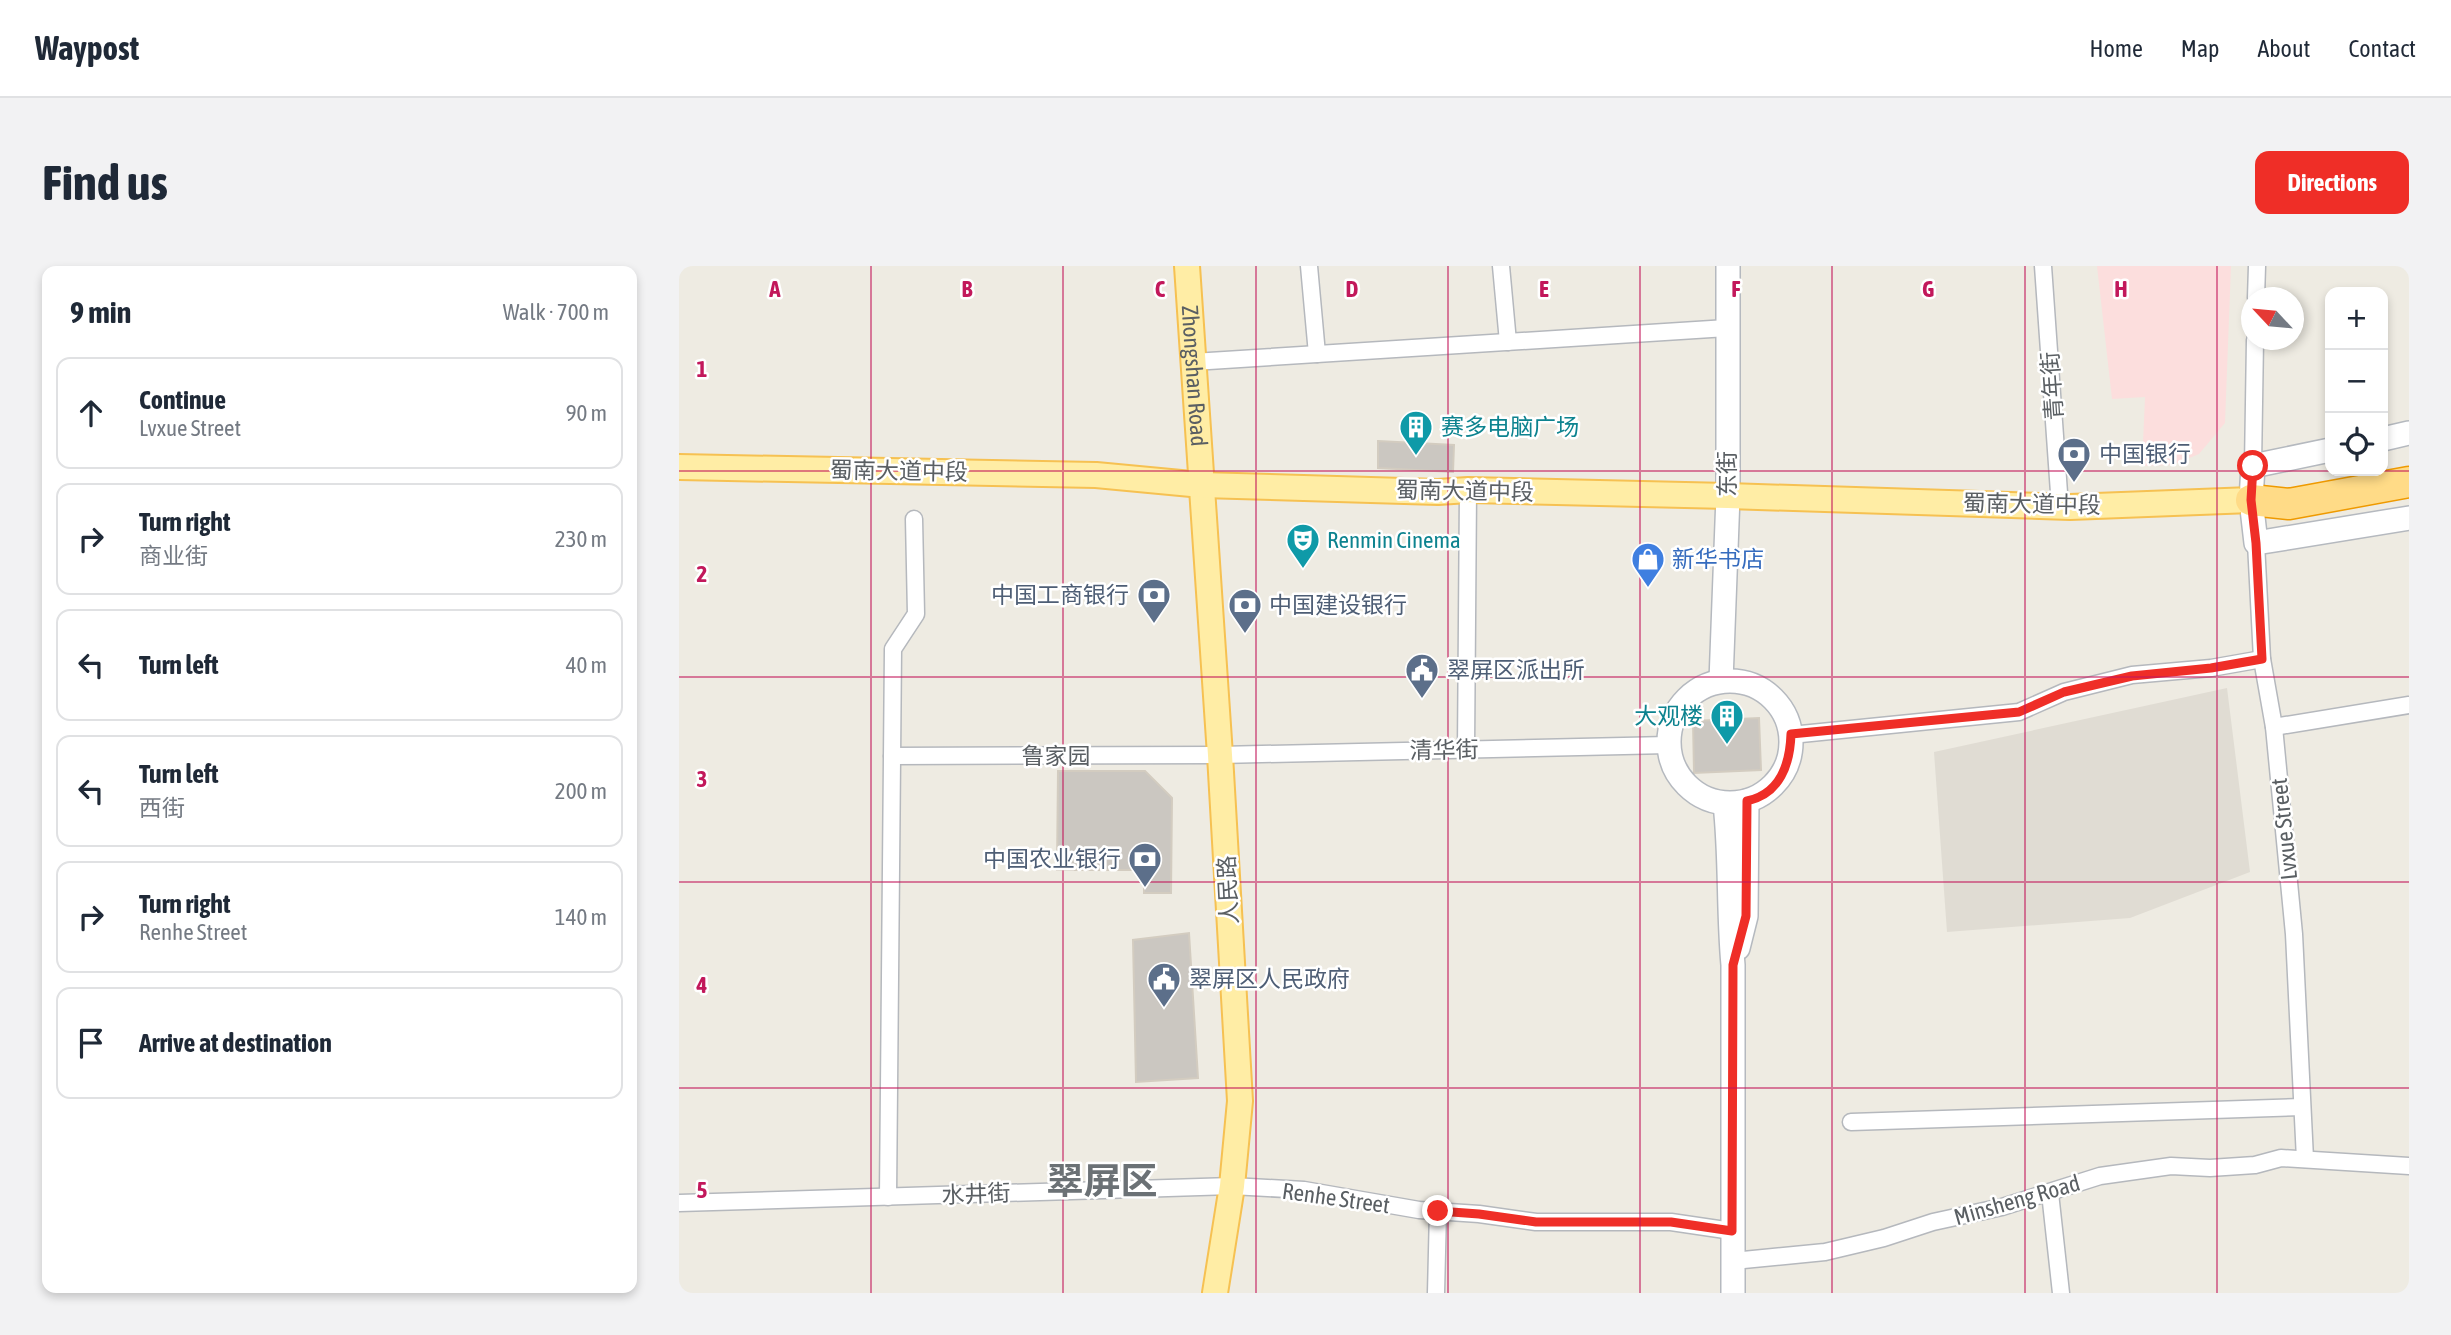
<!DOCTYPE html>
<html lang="en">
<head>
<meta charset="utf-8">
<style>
	body { margin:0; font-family:"Asap Condensed","Noto Sans SC",sans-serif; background:#f2f2f3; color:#1f2937 }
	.controls { position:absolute; right:21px; top:21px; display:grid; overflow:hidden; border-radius:14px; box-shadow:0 4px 10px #0003 }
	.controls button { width:63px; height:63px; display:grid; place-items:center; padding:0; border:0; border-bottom:2px solid #e0e1e3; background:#fff; color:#1f2937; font:35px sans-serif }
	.compass { position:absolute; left:1562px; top:21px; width:63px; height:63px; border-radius:50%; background:#fff; box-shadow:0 4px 10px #0003; rotate:296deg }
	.stop { position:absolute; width:21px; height:21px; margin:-16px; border:5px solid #ef2e27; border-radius:50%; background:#fff }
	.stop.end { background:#ef2e27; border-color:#fff; box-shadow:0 2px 7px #0008 }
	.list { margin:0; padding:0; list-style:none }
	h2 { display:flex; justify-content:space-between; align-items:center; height:91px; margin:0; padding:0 28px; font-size:30px }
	h2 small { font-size:23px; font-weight:400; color:#747a83 }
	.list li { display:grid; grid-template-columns:46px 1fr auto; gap:21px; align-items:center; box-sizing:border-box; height:112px; margin:0 14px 14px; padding:0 14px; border:2px solid #e0e1e3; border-radius:14px }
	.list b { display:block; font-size:26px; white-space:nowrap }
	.list p { margin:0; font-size:23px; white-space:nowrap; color:#747a83 }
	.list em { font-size:23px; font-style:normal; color:#747a83 }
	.icon { flex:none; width:38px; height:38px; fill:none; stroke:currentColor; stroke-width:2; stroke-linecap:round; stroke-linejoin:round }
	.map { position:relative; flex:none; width:1730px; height:1027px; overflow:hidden; border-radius:14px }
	header { display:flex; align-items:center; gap:42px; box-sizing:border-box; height:98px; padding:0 35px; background:#fff; border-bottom:2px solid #e0e1e3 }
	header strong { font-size:33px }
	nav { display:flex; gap:38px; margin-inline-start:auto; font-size:24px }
	.intro { display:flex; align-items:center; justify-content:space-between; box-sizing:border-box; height:168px; padding:0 42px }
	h1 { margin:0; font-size:49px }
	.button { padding:18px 32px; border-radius:14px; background:#ef2e27; color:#fff; font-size:24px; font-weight:700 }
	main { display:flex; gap:42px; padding:0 42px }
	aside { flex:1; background:#fff; border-radius:14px; box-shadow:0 4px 10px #0003 }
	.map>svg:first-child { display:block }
	.education { fill:#e0dcd3 }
	.medical { fill:#fcdedd }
	.building { fill:#cbc7c1; stroke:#d3ccc0; stroke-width:2 }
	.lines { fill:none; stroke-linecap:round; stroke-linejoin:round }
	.street-casing { stroke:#b5b8bd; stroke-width:19 }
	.secondary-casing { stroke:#b5b9bf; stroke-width:26 }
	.primary-casing { stroke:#f6c152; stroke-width:28 }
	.highway-casing { stroke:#ef9a00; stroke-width:33 }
	.street { stroke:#fff; stroke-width:16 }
	.secondary { stroke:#fff; stroke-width:23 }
	.primary { stroke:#ffeda5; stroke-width:24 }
	.highway { stroke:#ffdb87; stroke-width:30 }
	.route { stroke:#ef2e27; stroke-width:9 }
	.grid { fill:none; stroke:#c2185b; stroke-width:2; stroke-opacity:0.55 }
	.labels { text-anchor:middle; stroke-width:5; stroke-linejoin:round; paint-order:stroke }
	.street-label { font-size:23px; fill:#5a5f63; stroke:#fff }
	.culture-label { font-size:23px; fill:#0d838f; stroke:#fff; text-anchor:start }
	.service-label { font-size:23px; fill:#4e5e75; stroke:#fff; text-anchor:start }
	.shop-label { font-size:23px; fill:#366cbe; stroke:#fff; text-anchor:start }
	.town-label { font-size:37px; font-weight:bold; fill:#6b7175; stroke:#fff }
	.grid-label { font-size:23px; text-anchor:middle; font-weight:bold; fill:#c2185b; stroke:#fff; stroke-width:5; stroke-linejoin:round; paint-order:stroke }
</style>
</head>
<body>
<header>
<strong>Waypost</strong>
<nav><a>Home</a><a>Map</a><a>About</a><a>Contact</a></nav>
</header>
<div class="intro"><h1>Find us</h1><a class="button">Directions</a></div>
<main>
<aside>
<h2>9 min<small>Walk · 700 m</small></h2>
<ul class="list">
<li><svg class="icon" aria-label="ahead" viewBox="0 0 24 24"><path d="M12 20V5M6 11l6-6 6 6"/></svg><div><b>Continue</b><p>Lvxue Street</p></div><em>90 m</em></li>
<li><svg class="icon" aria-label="right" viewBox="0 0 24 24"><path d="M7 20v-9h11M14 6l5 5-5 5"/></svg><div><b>Turn right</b><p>商业街</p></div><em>230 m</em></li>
<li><svg class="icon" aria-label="left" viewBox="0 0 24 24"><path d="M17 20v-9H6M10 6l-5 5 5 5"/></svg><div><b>Turn left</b></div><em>40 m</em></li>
<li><svg class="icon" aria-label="left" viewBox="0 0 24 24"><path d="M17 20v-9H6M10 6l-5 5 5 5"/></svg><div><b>Turn left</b><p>西街</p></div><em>200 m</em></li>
<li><svg class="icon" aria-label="right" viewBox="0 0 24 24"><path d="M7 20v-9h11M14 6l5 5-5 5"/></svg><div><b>Turn right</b><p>Renhe Street</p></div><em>140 m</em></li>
<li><svg class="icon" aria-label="arrive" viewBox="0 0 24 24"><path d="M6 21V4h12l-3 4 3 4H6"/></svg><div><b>Arrive at destination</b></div></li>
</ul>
</aside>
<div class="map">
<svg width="1730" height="1027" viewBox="0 0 1730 1027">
	<rect width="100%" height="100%" fill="#eeebe2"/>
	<polygon class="education" points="1548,422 1571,606 1451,652 1268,666 1255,486"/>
	<polygon class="medical" points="1418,0 1552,0 1546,157 1520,188 1493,199 1463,200 1466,131 1433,133"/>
	<g class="building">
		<polygon points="699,175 775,179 774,206 699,202"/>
		<polygon points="1080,452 1082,504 1015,507 1014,455"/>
		<polygon points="379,505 466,505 493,532 492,627 465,627 465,604 378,604"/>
		<polygon points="510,667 519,812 457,816 454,674"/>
	</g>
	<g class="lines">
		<defs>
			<g id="street">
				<polyline points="630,0 638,88"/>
				<polyline points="822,0 829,76"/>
				<polyline points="1364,0 1381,241"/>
				<polyline points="1577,32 1578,0"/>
				<polyline points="514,96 1048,62"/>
				<polyline points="1574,200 1576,74"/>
				<polyline points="1577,277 1583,393 1595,461 1615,668 1626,893"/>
				<polyline points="1595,461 1730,439"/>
				<polyline points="1112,469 1340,446 1385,426 1453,409 1532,402 1583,393"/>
				<polyline points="787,483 789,224"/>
				<polyline points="213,490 541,489 989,479"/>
				<polyline points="1172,856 1623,841"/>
				<polyline points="1371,927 1382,1027"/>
				<polyline points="209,931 214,383 237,348 235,253"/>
				<polyline points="0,937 553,920 625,924 740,944 800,948 857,956 992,956 1053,965"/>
				<polyline points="1054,995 1146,986 1205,972 1254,956 1323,941 1421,910 1492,900 1531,902 1576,899 1602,892 1730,900"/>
				<polyline points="757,1027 759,945"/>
			</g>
			<g id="secondary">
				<polyline points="1704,173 1730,167"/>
				<polyline points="1651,184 1574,200 1572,234 1577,277 1730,252"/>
				<circle cx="1051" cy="476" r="61"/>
				<polyline points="1042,415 1049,230 1049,0"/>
				<path d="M1046 538C1052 591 1049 645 1054 699V1027"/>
				<polyline points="1059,682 1067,650 1068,535"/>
			</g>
			<g id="primary">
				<path id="s1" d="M508 0 541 489 561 835 553 920 536 1027"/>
				<polyline points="0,201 417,209 523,219 759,226 789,224 1049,230 1391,241 1572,234"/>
			</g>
			<polyline id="highway" points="1572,234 1610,238 1730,216"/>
		</defs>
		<use href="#street" class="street-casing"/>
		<use href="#secondary" class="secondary-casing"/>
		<use href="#primary" class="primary-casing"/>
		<use href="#highway" class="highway-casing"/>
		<use href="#street" class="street"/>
		<use href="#secondary" class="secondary"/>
		<use href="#primary" class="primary"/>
		<use href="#highway" class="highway"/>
	</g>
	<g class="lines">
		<path class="route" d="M759 945 800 948 857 956H992L1053 965 1054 699 1067 650 1068 535C1101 528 1111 498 1112 468L1340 446 1385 426 1453 410 1532 402 1583 393 1577 277 1572 234 1574 200"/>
	</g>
	<path class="grid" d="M192 0V1027M384 0V1027M577 0V1027M769 0V1027M961 0V1027M1153 0V1027M1346 0V1027M1538 0V1027M0 205H1730M0 411H1730M0 616H1730M0 822H1730"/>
	<defs>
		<symbol id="building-pin" viewBox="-11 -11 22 30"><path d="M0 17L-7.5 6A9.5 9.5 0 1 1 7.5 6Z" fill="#0f9aa8" stroke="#fff"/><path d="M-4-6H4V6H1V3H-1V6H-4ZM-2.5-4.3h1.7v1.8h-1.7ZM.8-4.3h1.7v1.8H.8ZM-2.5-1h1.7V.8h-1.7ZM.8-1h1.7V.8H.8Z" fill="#fff"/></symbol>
		<symbol id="bank-pin" viewBox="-11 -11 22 30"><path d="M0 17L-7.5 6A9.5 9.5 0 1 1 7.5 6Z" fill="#5c6f8a" stroke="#fff"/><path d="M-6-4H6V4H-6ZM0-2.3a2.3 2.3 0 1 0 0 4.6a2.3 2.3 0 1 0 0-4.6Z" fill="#fff"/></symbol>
		<symbol id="theatre-pin" viewBox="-11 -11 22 30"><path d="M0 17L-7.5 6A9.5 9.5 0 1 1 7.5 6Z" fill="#0f9aa8" stroke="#fff"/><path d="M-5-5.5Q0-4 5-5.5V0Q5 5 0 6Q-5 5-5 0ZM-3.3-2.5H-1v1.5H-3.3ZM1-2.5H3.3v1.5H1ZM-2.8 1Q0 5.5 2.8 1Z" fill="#fff"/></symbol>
		<symbol id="shop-pin" viewBox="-11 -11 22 30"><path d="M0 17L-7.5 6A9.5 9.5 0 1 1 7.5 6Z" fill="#3f7fe0" stroke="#fff"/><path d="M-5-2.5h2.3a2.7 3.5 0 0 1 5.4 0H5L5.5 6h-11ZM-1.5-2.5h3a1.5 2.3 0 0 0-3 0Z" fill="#fff"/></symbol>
		<symbol id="civic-pin" viewBox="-11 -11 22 30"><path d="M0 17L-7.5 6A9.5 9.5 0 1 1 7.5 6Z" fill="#5c6f8a" stroke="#fff"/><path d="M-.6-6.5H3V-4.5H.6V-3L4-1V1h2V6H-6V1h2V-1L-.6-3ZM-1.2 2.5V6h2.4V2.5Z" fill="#fff"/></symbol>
	</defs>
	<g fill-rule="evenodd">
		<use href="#building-pin" x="718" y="142" width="38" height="52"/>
		<use href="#bank-pin" x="1376" y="169" width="38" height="52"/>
		<use href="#theatre-pin" x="605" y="255" width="38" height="52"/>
		<use href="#shop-pin" x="950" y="274" width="38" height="52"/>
		<use href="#bank-pin" x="456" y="310" width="38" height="52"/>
		<use href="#bank-pin" x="547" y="320" width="38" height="52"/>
		<use href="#civic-pin" x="724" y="385" width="38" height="52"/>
		<use href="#building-pin" x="1029" y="431" width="38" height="52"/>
		<use href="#bank-pin" x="447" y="574" width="38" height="52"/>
		<use href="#civic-pin" x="466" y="694" width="38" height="52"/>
	</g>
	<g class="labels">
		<g class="street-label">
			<text dy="8" stroke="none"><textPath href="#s1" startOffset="110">Zhongshan Road</textPath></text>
			<text transform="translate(1373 120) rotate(-94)" y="8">青年街</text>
			<text transform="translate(220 205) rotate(1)" y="8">蜀南大道中段</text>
			<text transform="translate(1048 208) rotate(-90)" y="8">东街</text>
			<text transform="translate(786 225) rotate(1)" y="8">蜀南大道中段</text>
			<text transform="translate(1353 238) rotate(1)" y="8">蜀南大道中段</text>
			<text transform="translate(765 484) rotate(-1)" y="8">清华街</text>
			<text x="377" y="498">鲁家园</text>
			<text transform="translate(1605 563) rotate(-96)" y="8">Lvxue Street</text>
			<text transform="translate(549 624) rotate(-93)" y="8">人民路</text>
			<text transform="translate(297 928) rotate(-2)" y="8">水井街</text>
			<text transform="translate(657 932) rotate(8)" y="8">Renhe Street</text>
			<text transform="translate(1338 934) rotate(-16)" y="8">Minsheng Road</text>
		</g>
		<g class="culture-label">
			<text x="762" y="169">赛多电脑广场</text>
			<text x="648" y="282">Renmin Cinema</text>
			<text x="1024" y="458" text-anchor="end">大观楼</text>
		</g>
		<g class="service-label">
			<text x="1420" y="196">中国银行</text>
			<text x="450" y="337" text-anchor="end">中国工商银行</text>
			<text x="590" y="347">中国建设银行</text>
			<text x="768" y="412">翠屏区派出所</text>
			<text x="442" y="601" text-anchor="end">中国农业银行</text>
			<text x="510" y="721">翠屏区人民政府</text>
		</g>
		<g class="shop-label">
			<text x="993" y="301">新华书店</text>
		</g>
		<g class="town-label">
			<text x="423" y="928">翠屏区</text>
		</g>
	</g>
	<g class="grid-label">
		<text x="96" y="31">A</text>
		<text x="288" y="31">B</text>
		<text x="481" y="31">C</text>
		<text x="673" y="31">D</text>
		<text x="865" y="31">E</text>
		<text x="1057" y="31">F</text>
		<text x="1249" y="31">G</text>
		<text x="1442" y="31">H</text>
		<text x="23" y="111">1</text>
		<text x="23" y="316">2</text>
		<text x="23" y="521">3</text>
		<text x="23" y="727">4</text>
		<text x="23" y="932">5</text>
	</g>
</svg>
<div class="controls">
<button>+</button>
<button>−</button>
<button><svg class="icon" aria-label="locate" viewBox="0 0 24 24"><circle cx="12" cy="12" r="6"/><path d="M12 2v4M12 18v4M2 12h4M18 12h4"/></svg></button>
</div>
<svg class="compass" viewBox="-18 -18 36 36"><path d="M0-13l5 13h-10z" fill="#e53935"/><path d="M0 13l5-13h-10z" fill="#747a83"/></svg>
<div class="stop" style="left:1574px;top:200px"></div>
<div class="stop end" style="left:759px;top:945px"></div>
</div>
</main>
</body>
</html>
